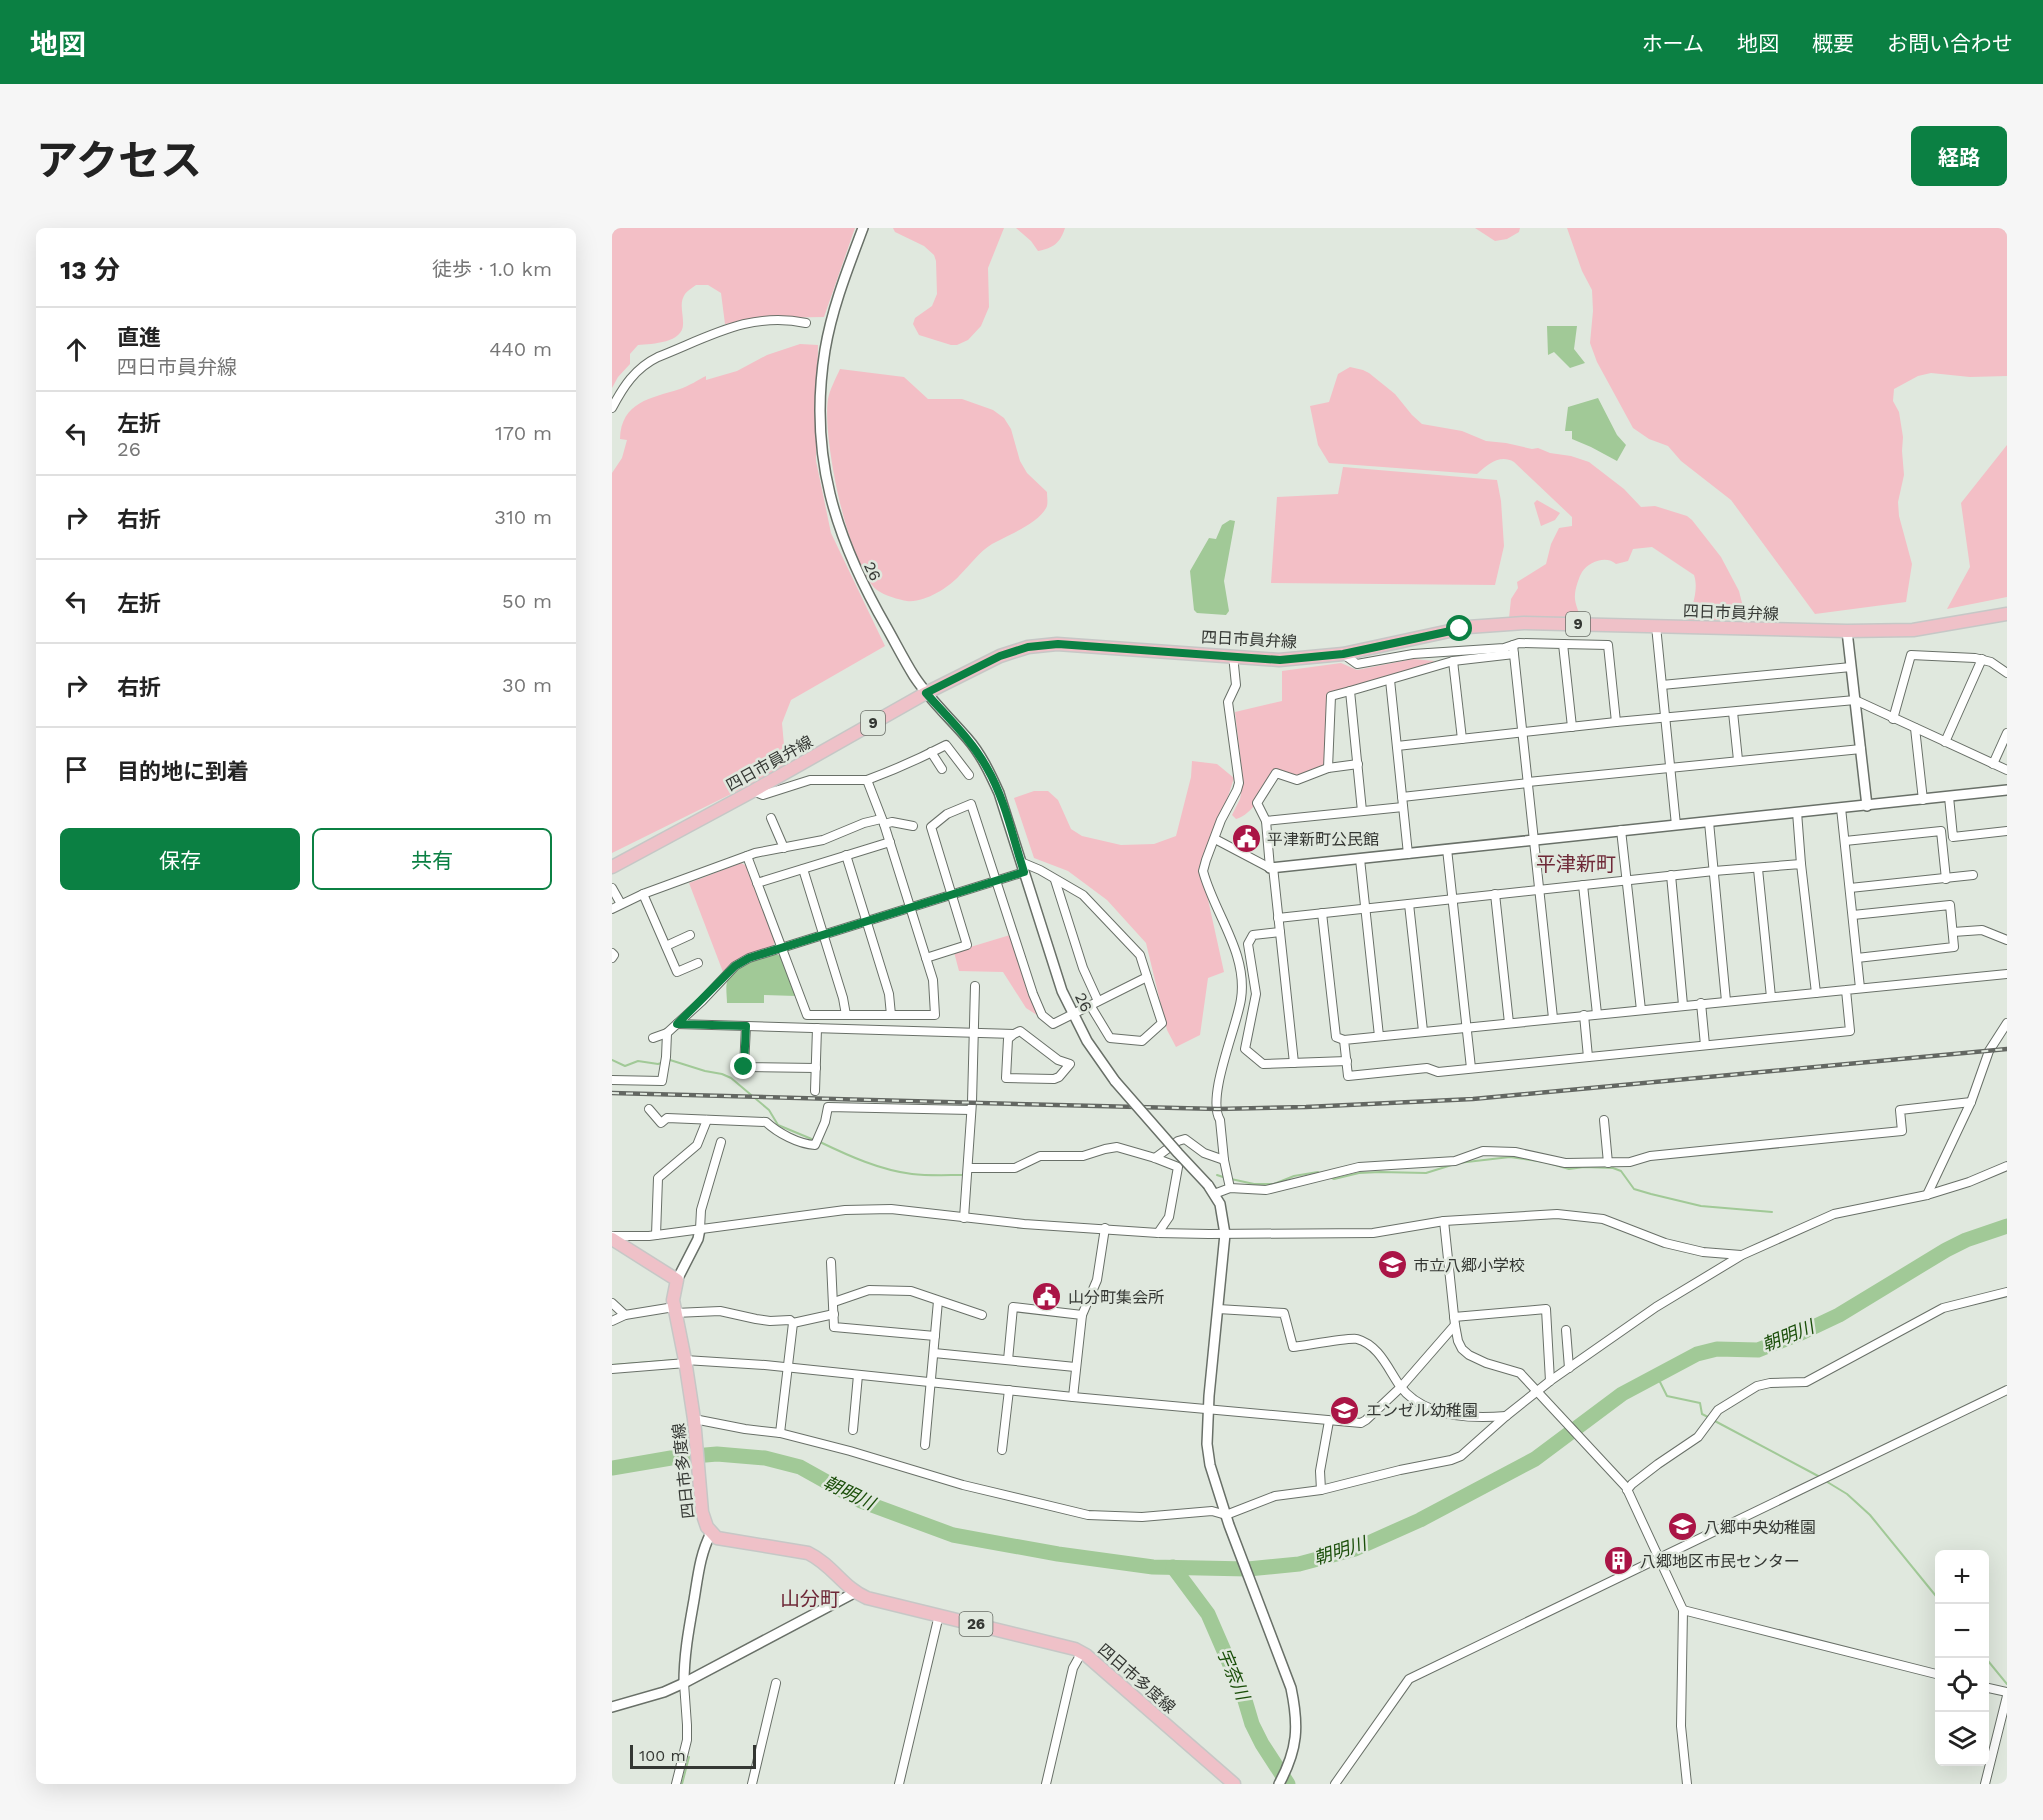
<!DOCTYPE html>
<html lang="ja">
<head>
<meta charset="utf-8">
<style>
	body { margin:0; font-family:"Work Sans","Noto Sans JP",sans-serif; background:#f6f6f6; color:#222 }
	.controls { position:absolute; right:18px; bottom:18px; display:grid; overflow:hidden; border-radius:9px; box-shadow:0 6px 24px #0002 }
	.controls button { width:54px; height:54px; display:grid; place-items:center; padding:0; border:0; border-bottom:2px solid #e0e0e0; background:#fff; color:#222; font:30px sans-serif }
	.scale { position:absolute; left:18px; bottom:15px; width:126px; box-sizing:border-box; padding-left:6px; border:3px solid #343733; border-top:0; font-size:16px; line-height:21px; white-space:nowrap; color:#343733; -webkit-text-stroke:4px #e0e8de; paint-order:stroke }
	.stop { position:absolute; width:18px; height:18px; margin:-14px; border:4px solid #0b8043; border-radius:50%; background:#fff }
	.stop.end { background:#0b8043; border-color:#fff; box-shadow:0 2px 6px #0008 }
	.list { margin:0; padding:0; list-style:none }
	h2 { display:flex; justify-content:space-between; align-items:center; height:78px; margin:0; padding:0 24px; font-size:26px }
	h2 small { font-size:20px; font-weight:400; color:#767676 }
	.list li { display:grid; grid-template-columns:39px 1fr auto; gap:18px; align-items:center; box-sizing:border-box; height:84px; padding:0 24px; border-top:2px solid #e0e0e0 }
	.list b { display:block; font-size:22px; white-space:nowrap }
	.list p { margin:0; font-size:20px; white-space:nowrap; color:#767676 }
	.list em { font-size:20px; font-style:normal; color:#767676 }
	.actions { display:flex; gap:12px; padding:18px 24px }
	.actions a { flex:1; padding:14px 0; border:2px solid #0b8043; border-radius:9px; text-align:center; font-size:21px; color:#0b8043 }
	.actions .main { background:#0b8043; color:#fff }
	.icon { flex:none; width:33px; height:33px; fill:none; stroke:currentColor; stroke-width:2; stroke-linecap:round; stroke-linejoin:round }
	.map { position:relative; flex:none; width:1395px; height:1556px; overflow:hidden; border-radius:9px }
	header { display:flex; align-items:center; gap:36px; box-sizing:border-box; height:84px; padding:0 30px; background:#0b8043; color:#fff }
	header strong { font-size:28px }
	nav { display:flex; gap:33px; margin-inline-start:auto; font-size:21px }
	.intro { display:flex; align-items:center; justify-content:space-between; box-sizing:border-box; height:144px; padding:0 36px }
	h1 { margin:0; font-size:42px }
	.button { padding:15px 27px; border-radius:9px; background:#0b8043; color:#fff; font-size:21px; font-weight:700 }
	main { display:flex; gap:36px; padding:0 36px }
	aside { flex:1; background:#fff; border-radius:9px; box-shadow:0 6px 24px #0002 }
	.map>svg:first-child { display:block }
	.green { fill:#f3bfc6 }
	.water { fill:#a1c997 }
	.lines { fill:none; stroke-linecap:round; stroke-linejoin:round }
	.stream { stroke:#a1c997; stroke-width:2 }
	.river { stroke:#a1c997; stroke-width:15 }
	.minor-casing { stroke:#697068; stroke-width:10 }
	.tertiary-casing { stroke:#697068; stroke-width:12 }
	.primary-casing { stroke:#c6c7c6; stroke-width:15 }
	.minor { stroke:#fff; stroke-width:8 }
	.tertiary { stroke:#fff; stroke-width:9 }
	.primary { stroke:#efc1c8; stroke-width:12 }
	.rail-casing { stroke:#636762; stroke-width:4.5 }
	.rail { stroke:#e0e8de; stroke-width:2; stroke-dasharray:7; stroke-linecap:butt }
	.tertiary-bridge-casing { stroke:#697068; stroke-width:12; stroke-linecap:butt }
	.tertiary-bridge { stroke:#fff; stroke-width:9 }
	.route { stroke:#0b8043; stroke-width:8 }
	.labels { text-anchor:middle; stroke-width:5; stroke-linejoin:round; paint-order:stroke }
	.shield { fill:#e0e8de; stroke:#686c66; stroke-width:1.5 }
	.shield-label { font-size:15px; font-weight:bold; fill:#343733 }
	.street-label { font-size:16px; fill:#343733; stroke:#e0e8de }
	.poi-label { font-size:16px; fill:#343733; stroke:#e0e8de; text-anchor:start }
	.water-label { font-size:18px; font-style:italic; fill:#1a4e09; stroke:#e0e8de }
	.quarter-label { font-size:20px; fill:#6e2837; stroke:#e0e8de }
</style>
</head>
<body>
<header>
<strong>地図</strong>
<nav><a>ホーム</a><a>地図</a><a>概要</a><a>お問い合わせ</a></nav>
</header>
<div class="intro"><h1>アクセス</h1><a class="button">経路</a></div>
<main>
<aside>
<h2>13 分<small>徒歩 · 1.0 km</small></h2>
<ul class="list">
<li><svg class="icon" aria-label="ahead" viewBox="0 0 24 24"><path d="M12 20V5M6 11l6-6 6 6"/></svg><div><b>直進</b><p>四日市員弁線</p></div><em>440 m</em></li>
<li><svg class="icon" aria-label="left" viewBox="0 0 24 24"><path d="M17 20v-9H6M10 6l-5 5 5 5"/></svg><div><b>左折</b><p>26</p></div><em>170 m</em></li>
<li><svg class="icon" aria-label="right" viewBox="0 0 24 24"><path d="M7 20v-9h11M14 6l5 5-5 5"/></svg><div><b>右折</b></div><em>310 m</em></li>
<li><svg class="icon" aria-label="left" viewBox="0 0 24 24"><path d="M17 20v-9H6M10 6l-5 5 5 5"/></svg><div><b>左折</b></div><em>50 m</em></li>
<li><svg class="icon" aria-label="right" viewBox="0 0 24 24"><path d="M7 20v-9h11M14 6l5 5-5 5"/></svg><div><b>右折</b></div><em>30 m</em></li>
<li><svg class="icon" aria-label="arrive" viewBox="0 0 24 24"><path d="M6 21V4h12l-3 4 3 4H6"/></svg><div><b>目的地に到着</b></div></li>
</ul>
<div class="actions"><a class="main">保存</a><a>共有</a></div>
</aside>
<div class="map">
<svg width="1395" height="1556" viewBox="0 0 1395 1556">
	<rect width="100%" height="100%" fill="#e0e8de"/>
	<g class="green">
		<path d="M0 0H243L212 89 154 90 113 96 109 65 96 57H84C80 60 75 63 73 66 67 75 71 84 71 94 73 115 41 116 26 117L18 126V136L6 149 0 160Z"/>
		<polygon points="281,0 392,0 376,40 377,79 369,98 356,112 345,117 339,117 307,107 301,96 303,90 320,78 325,66 324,33 322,27 312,18 283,4"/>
		<path d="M404 0H453C448 15 442 20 426 23L419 13Z"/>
		<polygon points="863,0 908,0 907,4 895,11 883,13"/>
		<polygon points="955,0 1395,0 1395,148 1358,149 1319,145 1306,148 1282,161 1281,173 1287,184 1291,209 1290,223 1292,247 1286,274 1287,288 1300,336 1294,374 1203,386 1119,272 1069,233 1056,218 1037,211 1021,200 985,134 978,115 981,83 980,62 970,43"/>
		<path d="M188 116 206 117 204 233 219 305 273 418 179 472 170 495 174 539 0 625V245L10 230 15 212 8 211C9 174 39 170 68 161 77 158 86 152 94 148V152L125 143 155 127Z"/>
		<path d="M738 139 751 142 757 145 783 166 800 187 810 196 850 203 874 213 894 215 920 221 926 220 938 225 959 228 977 234 1012 261 1029 279 1043 278 1075 288 1080 292 1109 329 1127 363 1130 375 1129 391 1076 393C1080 378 1087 362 1082 347L1040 319 1021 321 1016 333 1004 336C995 327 977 333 970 344 967 349 963 361 963 367 962 374 967 384 969 391L897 390 899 371 906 360 905 354 934 336 939 316 947 300 960 298V289L902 234C888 226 876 236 865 246L717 235 706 217 698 178 717 174 726 146Z"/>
		<path d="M228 141 292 149 316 171H350L381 182 392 190 399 201 408 233 415 245 435 264C435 268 436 274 435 278 429 294 395 308 380 316 367 324 358 337 347 348 336 360 312 375 295 373 288 372 271 367 265 362 236 338 210 209 216 171 218 161 224 150 228 141Z"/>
		<polygon points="1395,217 1395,369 1335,381 1358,339 1349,275"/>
		<polygon points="731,239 885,252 889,273 892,318 883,357 659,355 665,269 726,266"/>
		<polygon points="925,272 948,285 943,292 929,298 922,275"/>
		<path d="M801 431 823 433 718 467 715 539 685 547 663 542C654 558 643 586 624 591L620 587 628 571 631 553 623 484 670 473V443L729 435 745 442Z"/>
		<polygon points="580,533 605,536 622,550 593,640 595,667 612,744 596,750 588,807 564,819 555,802 534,715 495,672 456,643 422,630 402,570 422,563 436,563 446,572 459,601 470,608 509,617 542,616 564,608 579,549"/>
		<path d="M129 635 135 638 163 712 161 719C141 725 126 730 111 744L77 655Z"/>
		<polygon points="398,707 416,766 428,789 414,780 391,744 347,743 342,724"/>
	</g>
	<g class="water">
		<polygon points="935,98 965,98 962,121 973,135 958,140 942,124 936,127"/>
		<polygon points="986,170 1005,207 1014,217 1005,233 979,219 960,211 960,203 953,203 956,179"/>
		<polygon points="618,292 623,293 612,353 617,383 614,387 585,385 582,382 578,343 597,310 604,311 610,297"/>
		<path d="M163 726 169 728 184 768 152 767V775H115C115 768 113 757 116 751 125 735 148 731 163 726Z"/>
	</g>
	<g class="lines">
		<g class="stream">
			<polyline points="0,832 13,838 26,833 46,836 58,832 93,843 110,846 119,850 157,882 166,897 202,912"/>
			<path d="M208 914C237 928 268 942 300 946 317 948 335 947 352 947"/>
			<polyline points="605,947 614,950"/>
			<polyline points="718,949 722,951 747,945 768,944 814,945 846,935 898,929 933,934 957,941 972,939 1001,940 1009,943 1022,961 1039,966 1089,978 1160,984"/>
			<polyline points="619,951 642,956 662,956 682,948 706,944 709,946"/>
			<polyline points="0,1137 64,1132"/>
			<polyline points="1045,1148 1055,1168 1088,1175 1090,1186 1096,1189"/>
			<polyline points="1101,1192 1208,1249"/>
			<polyline points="1212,1252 1235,1266 1258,1287 1328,1373"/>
			<polyline points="1372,1428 1395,1456"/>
			<polyline points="70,1556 77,1529"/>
		</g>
		<g class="river">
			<polyline points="0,1240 59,1230 105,1226 153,1230 188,1239 249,1273 341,1307 446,1326 541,1339 636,1341 687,1336 743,1321 808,1292 923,1231 1010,1166 1085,1126 1105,1121 1146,1122 1189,1105 1227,1087 1334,1022 1354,1012 1395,998"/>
			<polyline points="561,1339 596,1386 632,1469 640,1496 650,1516 676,1556"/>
		</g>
		<defs>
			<g id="minor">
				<path d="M0 180C11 159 23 140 46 129 97 109 138 83 194 95"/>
				<polyline points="1044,398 1064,597"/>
				<polyline points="951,416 996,417 1004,494"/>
				<polyline points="901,417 907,415 951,416 960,499"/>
				<polyline points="731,426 745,436 801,426 892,420 901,417 941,790"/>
				<polyline points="841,433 850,511"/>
				<polyline points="778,452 796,626"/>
				<polyline points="1050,457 1239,439"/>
				<polyline points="1121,484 1126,532"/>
				<polyline points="1281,491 1299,427 1363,430 1379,434 1395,445"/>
				<polyline points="1303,500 1311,572"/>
				<polyline points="1333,514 1370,431"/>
				<polyline points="785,518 1004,494 1243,472 1395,542"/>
				<polyline points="319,524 330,541"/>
				<polyline points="1381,536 1395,505"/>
				<polyline points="716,540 746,536"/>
				<path d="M255 552C282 542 309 530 334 517L357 547"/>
				<polyline points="916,554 1249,521"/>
				<polyline points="790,569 916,555"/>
				<polyline points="1337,569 1341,609 1395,603"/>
				<polyline points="1229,580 1248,760"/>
				<polyline points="750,583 738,463 841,433 902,426"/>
				<polyline points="1185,584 1189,636"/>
				<polyline points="159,590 172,620"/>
				<polyline points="654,593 645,575 664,545 685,552 716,540 719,468 738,463"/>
				<polyline points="1097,594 1114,773"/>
				<polyline points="272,596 280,594 301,598"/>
				<polyline points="1009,602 1029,782"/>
				<polyline points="603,611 658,640"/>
				<polyline points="1233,613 1329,603 1334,651"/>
				<polyline points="835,621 859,840"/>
				<polyline points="234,627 277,766 279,787"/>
				<polyline points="135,628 195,787 323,787 321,752 272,596 255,552 198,552 151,567 141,563"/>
				<polyline points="748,631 767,808"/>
				<polyline points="661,639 682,835"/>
				<polyline points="658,640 654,593 791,579"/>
				<polyline points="191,641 231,770 234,787"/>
				<polyline points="1146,641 1159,769"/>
				<polyline points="1059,647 1071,777"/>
				<polyline points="443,652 471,740 486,773"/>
				<polyline points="145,655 278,614"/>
				<polyline points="971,657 985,786"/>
				<polyline points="0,660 9,676"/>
				<polyline points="1238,660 1361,647"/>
				<polyline points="31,666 65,744 86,735"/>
				<polyline points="883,666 897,795"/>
				<polyline points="797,676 811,803"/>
				<polyline points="0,681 31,666 143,625 211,612 252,595 269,591"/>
				<polyline points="710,685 724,809 732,812"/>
				<polyline points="1241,687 1338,677 1342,719 1245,730"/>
				<polyline points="666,690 1102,643 1189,636 1204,765"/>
				<polyline points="668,704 641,707 636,716 644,766 633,821 651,836 735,833"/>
				<polyline points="1341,704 1370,702 1395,712"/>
				<polyline points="54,718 78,707"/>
				<polyline points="0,725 2,727 0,730"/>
				<polyline points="314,730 355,717 319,599 335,586 359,576 421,766 430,787 441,796 535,749 528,727 471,667 428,642 409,634"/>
				<polyline points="1234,762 1238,803 826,844 815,840 736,848 732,812 1395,746"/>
				<polyline points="1089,775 1093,817"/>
				<polyline points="478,777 498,810 530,813 550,795 535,749"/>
				<polyline points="972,787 976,829"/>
				<polyline points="65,796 402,806 408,803 446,832 458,836 447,849 442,851 394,850 396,811 402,806"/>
				<polyline points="134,798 132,839 204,840"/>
				<polyline points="41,810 55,805"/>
				<polyline points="0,852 50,853 54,829 55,805 90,773 123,738 137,730 412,644"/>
				<polyline points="203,863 205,800"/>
				<path d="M37 881 49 895 55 890 154 894C166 905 186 916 203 917L213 894 216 879 359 882"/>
				<polyline points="992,892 996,935"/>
				<polyline points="543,930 566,913 573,911 592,925 612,932"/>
				<polyline points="357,940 403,940 428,928 471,928 493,921 505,919 543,930 566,939 557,989 546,1005"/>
				<path d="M618 960 612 932 608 892C594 869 625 799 629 771 636 725 602 685 591 643L594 632 609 592 625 562 627 555 616 474 624 457 621 427"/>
				<polyline points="602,966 618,960 654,962 747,939 843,933 871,923 903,924 953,935 1018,934 1038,928 1290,903 1288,882 1359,874"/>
				<polyline points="1315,967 1359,874 1377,823 1395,795"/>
				<polyline points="352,990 360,874 363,758"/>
				<polyline points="832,993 843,1097 846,1113 850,1121 857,1127 874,1135 908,1145 1014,1259 1071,1382 1069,1498 1075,1556"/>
				<polyline points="88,1001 89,982 109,914"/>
				<polyline points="44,1007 46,950 85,917 95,892"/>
				<polyline points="0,1008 37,1008 233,982 279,981 412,996 546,1005 597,1006 761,1005 832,993 945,986 991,991 1053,1015 1091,1024 1129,1027"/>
				<polyline points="219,1034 222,1099 323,1108"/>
				<polyline points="222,1074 257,1062 299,1063 370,1087"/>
				<polyline points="0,1075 13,1087 62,1079"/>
				<path d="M606 1081 672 1085 681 1119C692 1118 738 1109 745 1111 767 1117 776 1141 788 1158 811 1189 859 1191 894 1188"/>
				<polyline points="63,1085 108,1083 144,1091 158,1093 178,1092 181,1095 168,1205"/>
				<polyline points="842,1089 934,1081 938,1153"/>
				<polyline points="0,1093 13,1087"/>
				<polyline points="181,1095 222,1086"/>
				<polyline points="954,1102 957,1140"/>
				<polyline points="322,1125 463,1139"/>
				<polyline points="73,1132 153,1137 461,1169 749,1195 754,1192 789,1159 843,1097"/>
				<polyline points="396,1132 401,1079 470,1087"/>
				<polyline points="0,1141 74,1135"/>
				<polyline points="461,1169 470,1087 485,1052 493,1000"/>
				<polyline points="82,1191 133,1201 168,1205 238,1223 351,1257 476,1287 530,1289 600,1283 614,1287 663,1268 709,1262 788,1242 839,1232 849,1228 894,1188 938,1153 1044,1079 1130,1027 1222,986 1315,967 1357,954 1395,938"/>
				<polyline points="241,1202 246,1147"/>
				<polyline points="313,1217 326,1073"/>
				<polyline points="390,1222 397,1162"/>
				<polyline points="709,1262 708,1243 717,1193"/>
				<polyline points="1015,1262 1020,1256 1046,1236 1086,1209 1106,1182 1145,1158 1158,1155 1194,1154 1331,1080 1395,1064"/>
				<polyline points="1071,1382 1328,1447"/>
				<polyline points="1372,1459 1395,1464"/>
				<polyline points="64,1556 75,1512 75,1497 72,1455"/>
				<polyline points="140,1556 164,1455"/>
				<polyline points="287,1556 327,1387"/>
				<polyline points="434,1556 461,1440 470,1424"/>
				<polyline points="723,1556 797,1451 1395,1162"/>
				<polyline points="1373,1556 1395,1468"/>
			</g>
			<g id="tertiary">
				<path d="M251 0C236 40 220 80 213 122 196 227 223 310 275 400 284 416 292 432 302 448 317 471 337 489 355 510 369 526 378 545 387 565L450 763 475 813 503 853"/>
				<polyline points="1235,403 1255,578"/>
				<polyline points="658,640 1395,562"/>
				<path d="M596 957 608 976 613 1006 597 1168 595 1216 598 1237 617 1297 679 1460C687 1498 686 1521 667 1556"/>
				<polyline points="65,1052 86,1011 88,1001"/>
				<path d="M72 1455C72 1426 77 1400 82 1372 86 1348 88 1326 99 1305"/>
				<polyline points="0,1479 52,1464 72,1455 242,1365"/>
			</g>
			<g id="primary">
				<polyline points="0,639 141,563 314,465 388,428 416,419 445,416 667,432 731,426 856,399 912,395 1235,403 1301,402 1395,386"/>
				<path d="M0 1011 65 1052 61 1072 73 1132 82 1191 90 1284 95 1299 105 1310 196 1325C221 1337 231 1360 255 1370L463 1421 474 1427 622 1556"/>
			</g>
		</defs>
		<use href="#minor" class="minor-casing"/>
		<use href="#tertiary" class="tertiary-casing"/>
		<use href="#primary" class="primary-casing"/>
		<use href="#minor" class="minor"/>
		<use href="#tertiary" class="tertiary"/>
		<use href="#primary" class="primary"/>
		<defs>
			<polyline id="rail" points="0,865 445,877 606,881 694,879 861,871 1395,821"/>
		</defs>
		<use href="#rail" class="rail-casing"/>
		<use href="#rail" class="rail"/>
		<defs>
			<polyline id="tertiary-bridge" points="503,853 566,925 596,957"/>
		</defs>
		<use href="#tertiary-bridge" class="tertiary-bridge-casing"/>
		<use href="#tertiary-bridge" class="tertiary-bridge"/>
	</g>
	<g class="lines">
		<path class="route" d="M132 839 134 798 65 796 123 738 137 730 412 644C401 610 393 571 375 540 359 511 335 489 314 465L388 428 416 419 446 416 668 432 731 426 848 401"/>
	</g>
	<defs>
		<symbol id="civic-disc" viewBox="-11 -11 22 22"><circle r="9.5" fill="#aa1546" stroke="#e0e8de"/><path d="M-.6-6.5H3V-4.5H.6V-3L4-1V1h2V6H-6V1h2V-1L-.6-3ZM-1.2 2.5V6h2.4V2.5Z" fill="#fff"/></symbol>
		<symbol id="school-disc" viewBox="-11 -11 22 22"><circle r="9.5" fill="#aa1546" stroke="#e0e8de"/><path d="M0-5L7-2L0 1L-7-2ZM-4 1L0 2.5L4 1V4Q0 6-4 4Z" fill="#fff"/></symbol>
		<symbol id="building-disc" viewBox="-11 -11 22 22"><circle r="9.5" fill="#aa1546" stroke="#e0e8de"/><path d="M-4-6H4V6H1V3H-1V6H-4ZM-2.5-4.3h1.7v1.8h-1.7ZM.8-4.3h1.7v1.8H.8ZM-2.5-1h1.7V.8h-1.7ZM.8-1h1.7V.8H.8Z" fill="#fff"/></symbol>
	</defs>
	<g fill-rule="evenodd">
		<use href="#civic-disc" x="618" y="594" width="33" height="33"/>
		<use href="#school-disc" x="764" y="1020" width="33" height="33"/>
		<use href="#civic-disc" x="418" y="1052" width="33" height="33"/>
		<use href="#school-disc" x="716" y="1166" width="33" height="33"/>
		<use href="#school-disc" x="1054" y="1282" width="33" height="33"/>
		<use href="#building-disc" x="990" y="1316" width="33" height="33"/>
	</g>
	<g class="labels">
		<g class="shield">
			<rect x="954" y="384" width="24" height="24" rx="4.5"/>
			<rect x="249" y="483" width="24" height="24" rx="4.5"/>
			<rect x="347.5" y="1384" width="33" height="24" rx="4.5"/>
		</g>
		<g class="shield-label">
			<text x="966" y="401">9</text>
			<text x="261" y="500">9</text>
			<text x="364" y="1401">26</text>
		</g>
		<g class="street-label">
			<text transform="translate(261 343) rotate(65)" y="6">26</text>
			<text transform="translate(1119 384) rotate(2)" y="6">四日市員弁線</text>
			<text transform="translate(637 411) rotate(3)" y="6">四日市員弁線</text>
			<text transform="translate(157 535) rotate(-29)" y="6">四日市員弁線</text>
			<text transform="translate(472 774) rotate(64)" y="6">26</text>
			<text transform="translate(71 1243) rotate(-96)" y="6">四日市多度線</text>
			<text transform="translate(525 1450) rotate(41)" y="6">四日市多度線</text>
		</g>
		<g class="poi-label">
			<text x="655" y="617">平津新町公民館</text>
			<text x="801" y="1043">市立八郷小学校</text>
			<text x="456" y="1075">山分町集会所</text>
			<text x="754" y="1188">エンゼル幼稚園</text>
			<text x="1092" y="1305">八郷中央幼稚園</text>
			<text x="1028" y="1339">八郷地区市民センター</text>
		</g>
		<g class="water-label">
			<text transform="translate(1176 1108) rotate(-22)" y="6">朝明川</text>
			<text transform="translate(237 1265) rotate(26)" y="6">朝明川</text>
			<text transform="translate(728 1323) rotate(-17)" y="6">朝明川</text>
			<text transform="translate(621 1446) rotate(67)" y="6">宇奈川</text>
		</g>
		<g class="quarter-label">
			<text x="964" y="643">平津新町</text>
			<text x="198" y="1378">山分町</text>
		</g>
	</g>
</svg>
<div class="controls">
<button>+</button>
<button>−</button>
<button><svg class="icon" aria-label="locate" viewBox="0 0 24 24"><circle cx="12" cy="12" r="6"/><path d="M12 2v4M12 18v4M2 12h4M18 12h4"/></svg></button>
<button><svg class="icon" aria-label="layers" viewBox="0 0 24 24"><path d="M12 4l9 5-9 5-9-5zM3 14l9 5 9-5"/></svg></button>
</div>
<div class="scale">100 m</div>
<div class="stop" style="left:848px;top:401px"></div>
<div class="stop end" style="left:132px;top:839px"></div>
</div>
</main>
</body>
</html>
